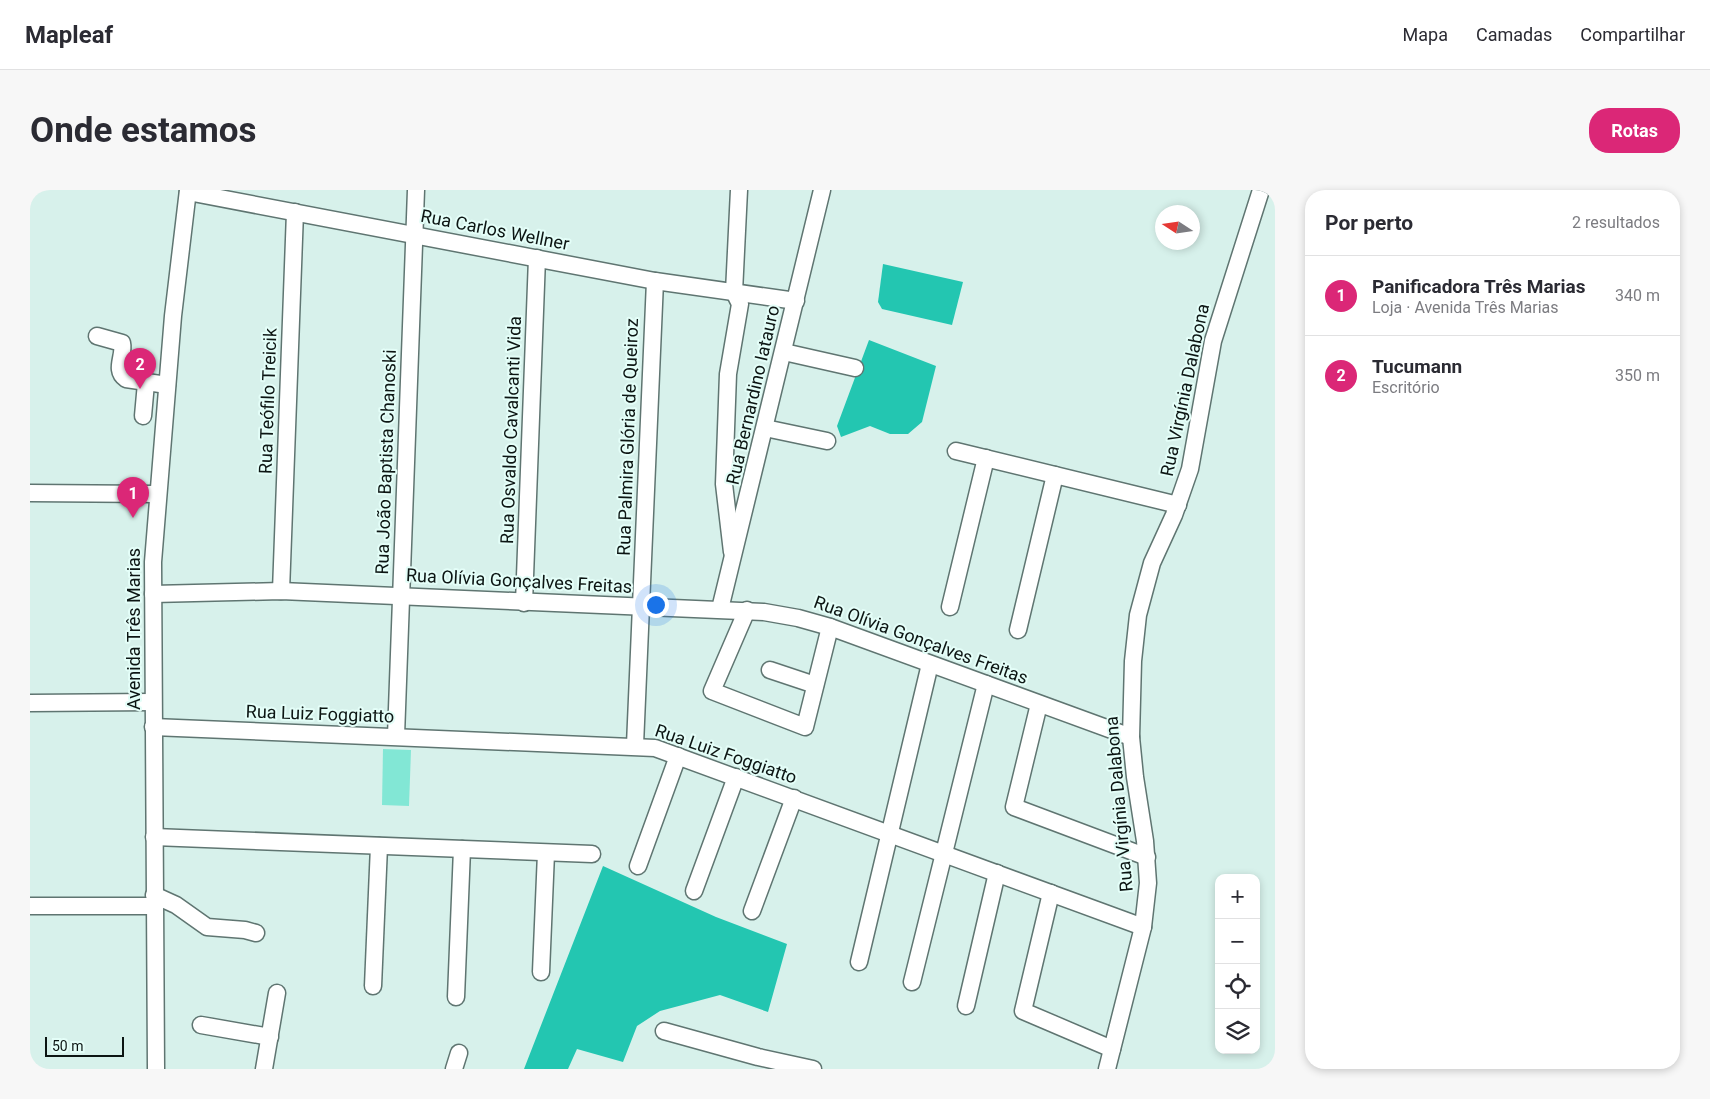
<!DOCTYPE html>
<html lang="pt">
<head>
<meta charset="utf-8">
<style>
	body { margin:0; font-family:Roboto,sans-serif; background:#f7f7f7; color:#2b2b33 }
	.controls { position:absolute; right:15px; bottom:15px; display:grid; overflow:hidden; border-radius:10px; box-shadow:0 2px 8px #0003 }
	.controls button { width:45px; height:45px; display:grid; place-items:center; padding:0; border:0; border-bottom:1px solid #e1e1e2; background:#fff; color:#2b2b33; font:25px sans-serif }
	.compass { position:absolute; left:1125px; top:15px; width:45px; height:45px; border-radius:50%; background:#fff; box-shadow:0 2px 8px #0003; rotate:282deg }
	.scale { position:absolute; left:15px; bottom:12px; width:79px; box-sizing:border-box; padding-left:5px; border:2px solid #0c1513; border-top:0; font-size:14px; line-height:18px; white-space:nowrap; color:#0c1513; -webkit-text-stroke:4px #e4fef8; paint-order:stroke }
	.you { position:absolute; left:625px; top:414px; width:18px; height:18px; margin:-12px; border:4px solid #fff; border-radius:50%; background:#1a73e8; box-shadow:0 0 0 8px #1a73e833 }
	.badge { display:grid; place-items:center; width:32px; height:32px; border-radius:50%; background:#db2777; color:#fff; font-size:16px; font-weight:700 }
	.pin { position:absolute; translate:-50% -41px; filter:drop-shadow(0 1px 2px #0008) }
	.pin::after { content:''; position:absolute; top:26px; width:18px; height:15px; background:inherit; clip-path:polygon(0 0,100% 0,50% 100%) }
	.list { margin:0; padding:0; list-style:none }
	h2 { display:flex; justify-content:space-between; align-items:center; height:65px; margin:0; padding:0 20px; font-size:21px }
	h2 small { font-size:16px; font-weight:400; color:#7c7c81 }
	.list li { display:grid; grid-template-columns:32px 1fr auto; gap:15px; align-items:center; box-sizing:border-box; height:80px; padding:0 20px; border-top:1px solid #e1e1e2 }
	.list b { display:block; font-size:19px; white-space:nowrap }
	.list p { margin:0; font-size:16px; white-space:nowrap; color:#7c7c81 }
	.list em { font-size:16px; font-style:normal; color:#7c7c81 }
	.icon { flex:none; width:28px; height:28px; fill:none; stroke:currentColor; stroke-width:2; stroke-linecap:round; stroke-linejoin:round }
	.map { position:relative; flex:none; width:1245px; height:879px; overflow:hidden; border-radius:20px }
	header { display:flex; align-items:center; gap:30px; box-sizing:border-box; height:70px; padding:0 25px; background:#fff; border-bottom:1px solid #e1e1e2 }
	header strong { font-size:24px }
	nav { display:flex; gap:28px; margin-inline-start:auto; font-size:18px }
	.intro { display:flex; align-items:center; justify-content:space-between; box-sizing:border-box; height:120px; padding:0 30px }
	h1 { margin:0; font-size:35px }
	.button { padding:12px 22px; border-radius:20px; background:#db2777; color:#fff; font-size:18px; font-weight:700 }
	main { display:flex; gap:30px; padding:0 30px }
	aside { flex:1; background:#fff; border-radius:20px; box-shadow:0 2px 8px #0003 }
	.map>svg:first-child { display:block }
	.green { fill:#82e7d5 }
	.forest { fill:#23c6b1 }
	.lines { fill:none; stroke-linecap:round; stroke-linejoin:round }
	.minor-casing { stroke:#5f7571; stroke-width:19 }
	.minor { stroke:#fff; stroke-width:16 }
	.labels { text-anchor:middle; stroke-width:4; stroke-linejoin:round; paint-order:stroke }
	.street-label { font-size:18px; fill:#0c1513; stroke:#e4fef8 }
</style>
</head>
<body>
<header>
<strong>Mapleaf</strong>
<nav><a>Mapa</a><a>Camadas</a><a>Compartilhar</a></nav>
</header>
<div class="intro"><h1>Onde estamos</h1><a class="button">Rotas</a></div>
<main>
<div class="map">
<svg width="1245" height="879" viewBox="0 0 1245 879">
	<rect width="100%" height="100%" fill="#d7f1eb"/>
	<polygon class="green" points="353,559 381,560 379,616 352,615"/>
	<g class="forest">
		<polygon points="853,74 933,92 922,135 852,119 848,112"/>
		<polygon points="839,150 906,176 892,232 878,244 860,244 840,236 811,247 807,236"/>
		<polygon points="573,676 686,727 757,754 738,822 690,805 630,821 607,836 593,872 547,859 538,879 494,879"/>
	</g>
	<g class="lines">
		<defs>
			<g id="minor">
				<polyline points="158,2 625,91 766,111"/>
				<path d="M67 146 92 153C95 166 83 180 96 189L137 195"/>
				<polyline points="754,162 825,178"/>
				<polyline points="113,226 116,193"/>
				<polyline points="735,238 797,251"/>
				<polyline points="926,261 1148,315"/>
				<polyline points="0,303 127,304"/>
				<polyline points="702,362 694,294 698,184 710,114 704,102 709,0"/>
				<polyline points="251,401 265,22"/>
				<polyline points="123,404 251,401 734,422 768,428 800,437 1101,547"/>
				<polyline points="494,413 507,68"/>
				<polyline points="920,417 956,268"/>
				<polyline points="690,419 792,0"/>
				<polyline points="717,420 682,501 775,537 800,437"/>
				<polyline points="988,440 1025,285"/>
				<polyline points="740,480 785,495"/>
				<polyline points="0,513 123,512"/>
				<polyline points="1009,514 984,617 1117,667"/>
				<polyline points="123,537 625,558 1113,737"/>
				<polyline points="366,546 386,0"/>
				<polyline points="605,555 625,91"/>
				<polyline points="124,647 562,664"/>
				<polyline points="608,676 648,566"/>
				<polyline points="664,701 706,587"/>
				<polyline points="1021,703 993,821 1082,859"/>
				<polyline points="124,705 146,715 177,737 215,740 226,743"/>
				<polyline points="0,716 124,716"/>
				<polyline points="722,721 764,608"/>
				<polyline points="829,772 900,474"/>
				<polyline points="511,782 516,663"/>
				<polyline points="882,792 956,494"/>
				<polyline points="343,796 349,656"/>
				<polyline points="426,807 432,659"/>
				<polyline points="936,816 967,683"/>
				<polyline points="171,835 240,847"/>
				<polyline points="634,841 728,867 783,879"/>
				<polyline points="126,879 123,372 143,126 158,0"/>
				<polyline points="234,879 247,803"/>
				<polyline points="424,879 429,863"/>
				<polyline points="1077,879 1113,737 1118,693 1115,651 1105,587 1101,547 1103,471 1108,425 1122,373 1144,325 1160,279 1183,151 1231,0"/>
			</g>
		</defs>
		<use href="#minor" class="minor-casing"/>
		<use href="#minor" class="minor"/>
	</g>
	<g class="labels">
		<g class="street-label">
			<text transform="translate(465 40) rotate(11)" y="6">Rua Carlos Wellner</text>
			<text transform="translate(1155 200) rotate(-78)" y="6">Rua Virgínia Dalabona</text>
			<text transform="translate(723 205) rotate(-77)" y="6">Rua Bernardino Iatauro</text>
			<text transform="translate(238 211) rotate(-88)" y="6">Rua Teófilo Treicik</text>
			<text transform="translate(481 240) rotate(-88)" y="6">Rua Osvaldo Cavalcanti Vida</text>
			<text transform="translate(598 247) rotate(-88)" y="6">Rua Palmira Glória de Queiroz</text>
			<text transform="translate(356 272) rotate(-88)" y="6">Rua João Baptista Chanoski</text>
			<text transform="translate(489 391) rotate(3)" y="6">Rua Olívia Gonçalves Freitas</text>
			<text transform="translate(104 439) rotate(-90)" y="6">Avenida Três Marias</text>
			<text transform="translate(891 450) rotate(20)" y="6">Rua Olívia Gonçalves Freitas</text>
			<text transform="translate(290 524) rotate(2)" y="6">Rua Luiz Foggiatto</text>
			<text transform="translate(696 564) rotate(19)" y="6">Rua Luiz Foggiatto</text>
			<text transform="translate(1089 614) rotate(-95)" y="6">Rua Virgínia Dalabona</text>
		</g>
	</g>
</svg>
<div class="controls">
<button>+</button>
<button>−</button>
<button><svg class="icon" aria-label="locate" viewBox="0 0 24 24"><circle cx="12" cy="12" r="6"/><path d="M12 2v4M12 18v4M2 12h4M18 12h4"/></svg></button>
<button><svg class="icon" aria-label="layers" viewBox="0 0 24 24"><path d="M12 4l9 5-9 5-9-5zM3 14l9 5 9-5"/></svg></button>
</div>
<svg class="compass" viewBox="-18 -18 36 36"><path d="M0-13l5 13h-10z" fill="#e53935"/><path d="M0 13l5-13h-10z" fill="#7c7c81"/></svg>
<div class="scale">50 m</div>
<div class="you"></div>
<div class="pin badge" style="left:103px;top:328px">1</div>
<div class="pin badge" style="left:110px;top:199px">2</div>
</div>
<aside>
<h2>Por perto<small>2 resultados</small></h2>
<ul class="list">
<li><span class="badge">1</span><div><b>Panificadora Três Marias</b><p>Loja · Avenida Três Marias</p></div><em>340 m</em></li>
<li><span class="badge">2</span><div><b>Tucumann</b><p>Escritório</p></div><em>350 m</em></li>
</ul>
</aside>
</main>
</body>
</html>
